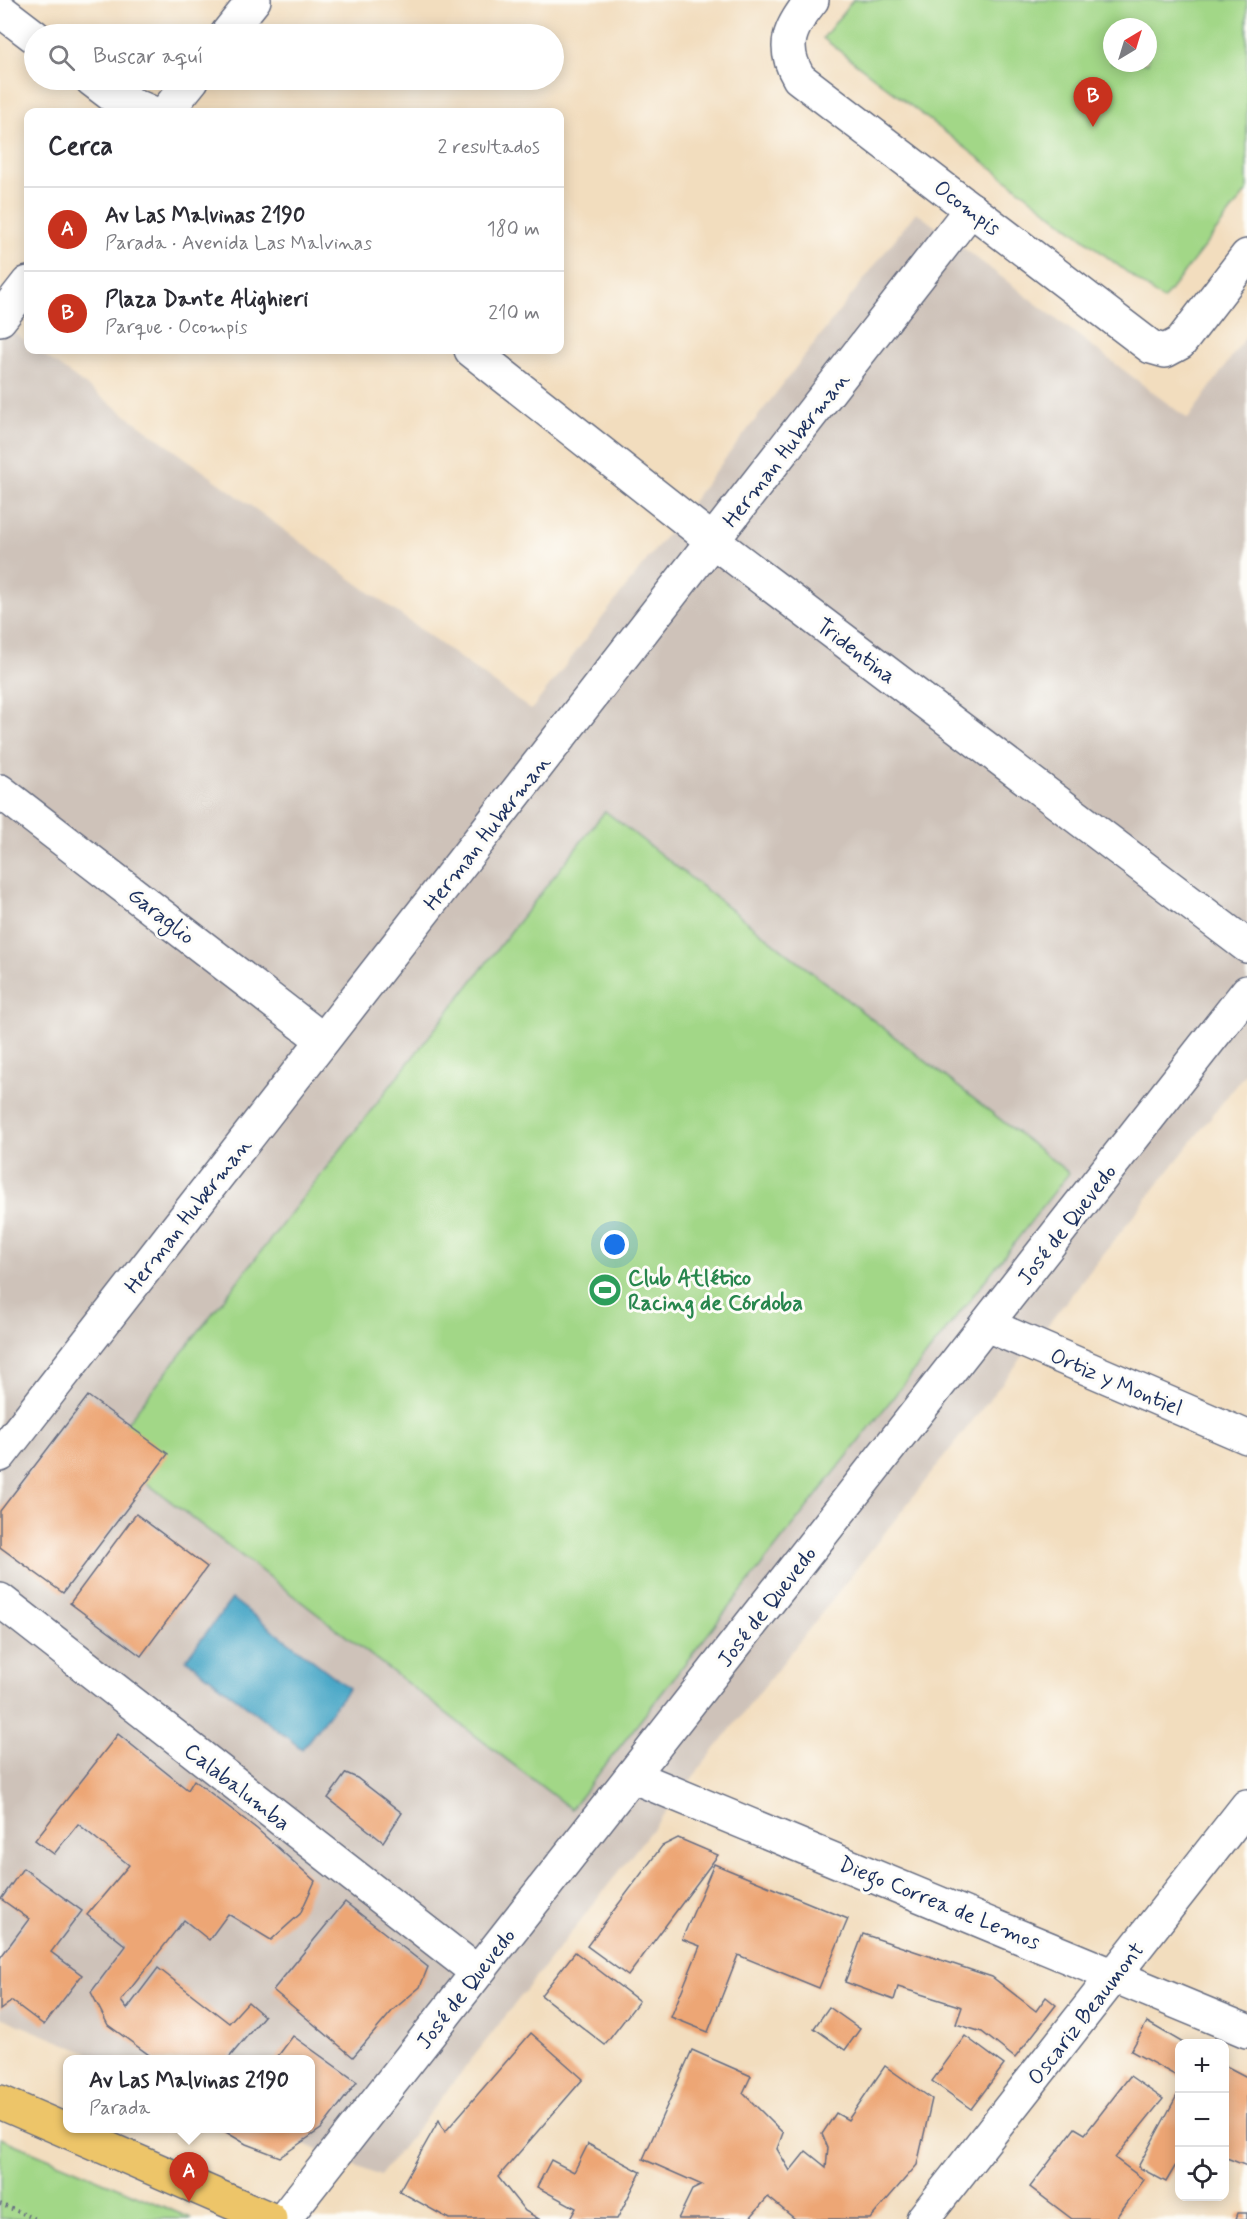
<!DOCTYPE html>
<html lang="es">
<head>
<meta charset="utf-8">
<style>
	body { margin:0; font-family:Mynerve,sans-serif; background:#f2f2f3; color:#2b2b33 }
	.controls { position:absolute; right:18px; bottom:18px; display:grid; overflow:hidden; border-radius:12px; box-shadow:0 3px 15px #0003 }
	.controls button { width:54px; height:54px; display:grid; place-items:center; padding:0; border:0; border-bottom:2px solid #e1e1e2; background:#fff; color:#2b2b33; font:30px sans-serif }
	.compass { position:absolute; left:1103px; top:18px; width:54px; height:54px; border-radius:50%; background:#fff; box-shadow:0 3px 15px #0003; rotate:38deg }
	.you { position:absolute; left:615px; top:1245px; width:21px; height:21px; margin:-15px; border:4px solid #fff; border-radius:50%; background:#1a73e8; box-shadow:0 0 0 9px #1a73e833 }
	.badge { display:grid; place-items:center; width:39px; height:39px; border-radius:50%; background:#c8321e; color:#fff; font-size:20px; font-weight:700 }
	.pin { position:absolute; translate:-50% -50px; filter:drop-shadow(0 2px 3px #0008) }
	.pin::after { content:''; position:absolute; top:32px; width:21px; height:18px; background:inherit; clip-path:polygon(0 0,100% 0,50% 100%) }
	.popup { position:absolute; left:63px; top:2055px; width:252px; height:78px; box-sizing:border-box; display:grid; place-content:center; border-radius:12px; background:#fff; filter:drop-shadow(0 2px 4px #0005); font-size:20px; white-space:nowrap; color:#7c7c81 }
	.popup b { font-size:22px; color:#2b2b33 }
	.popup::after { content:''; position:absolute; left:50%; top:100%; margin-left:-12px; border:12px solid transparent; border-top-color:#fff }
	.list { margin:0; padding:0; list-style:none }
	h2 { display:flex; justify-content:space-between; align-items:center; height:78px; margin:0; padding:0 24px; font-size:26px }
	h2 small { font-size:20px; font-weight:400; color:#7c7c81 }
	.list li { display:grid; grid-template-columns:39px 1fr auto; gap:18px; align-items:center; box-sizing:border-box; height:84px; padding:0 24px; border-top:2px solid #e1e1e2 }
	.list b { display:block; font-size:22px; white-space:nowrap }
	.list p { margin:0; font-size:20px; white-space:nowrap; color:#7c7c81 }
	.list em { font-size:20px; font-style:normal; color:#7c7c81 }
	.icon { flex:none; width:33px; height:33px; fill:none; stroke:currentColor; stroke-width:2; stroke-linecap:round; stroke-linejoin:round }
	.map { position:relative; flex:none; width:1247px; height:2219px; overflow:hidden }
	.search { position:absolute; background:#fff; box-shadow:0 3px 15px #0003; left:24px; top:24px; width:540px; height:66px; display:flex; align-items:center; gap:15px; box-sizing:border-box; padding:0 21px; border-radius:33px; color:#7c7c81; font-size:22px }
	.panel { position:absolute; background:#fff; box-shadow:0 3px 15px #0003; left:24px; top:108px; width:540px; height:246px; border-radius:12px }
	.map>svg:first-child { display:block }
	.industrial { fill:#cec2b9 }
	.green { fill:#a2d787; stroke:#5e8372; stroke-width:1.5; fill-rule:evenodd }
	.water { fill:#49a7c7; stroke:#326b92; stroke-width:1.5 }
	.building { fill:#eda674 }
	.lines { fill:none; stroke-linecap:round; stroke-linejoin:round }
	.minor-casing { stroke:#666c80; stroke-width:36 }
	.major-casing { stroke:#666c80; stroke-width:36 }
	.path { stroke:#666c80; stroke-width:4; stroke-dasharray:1.5 4.5; stroke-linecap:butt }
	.minor { stroke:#fff; stroke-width:33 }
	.major { stroke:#edc569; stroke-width:33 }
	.labels { text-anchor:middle; stroke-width:6; stroke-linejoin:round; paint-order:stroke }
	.street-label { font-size:22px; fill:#1b2f5e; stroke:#fdfcf7 }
	.leisure-label { font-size:22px; font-weight:bold; fill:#27864d; stroke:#fdfcf7; text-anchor:start }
</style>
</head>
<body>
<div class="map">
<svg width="1247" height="2219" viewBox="0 0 1247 2219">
	<rect width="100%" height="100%" fill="#fdfcf7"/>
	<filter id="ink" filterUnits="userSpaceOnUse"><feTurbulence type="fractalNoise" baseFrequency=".0167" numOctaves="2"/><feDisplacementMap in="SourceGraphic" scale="12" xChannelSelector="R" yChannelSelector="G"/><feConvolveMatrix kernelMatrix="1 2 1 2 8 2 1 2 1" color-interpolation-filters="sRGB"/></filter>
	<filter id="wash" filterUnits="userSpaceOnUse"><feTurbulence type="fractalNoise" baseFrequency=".008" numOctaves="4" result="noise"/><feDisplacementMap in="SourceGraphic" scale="24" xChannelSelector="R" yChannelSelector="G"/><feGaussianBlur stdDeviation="1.35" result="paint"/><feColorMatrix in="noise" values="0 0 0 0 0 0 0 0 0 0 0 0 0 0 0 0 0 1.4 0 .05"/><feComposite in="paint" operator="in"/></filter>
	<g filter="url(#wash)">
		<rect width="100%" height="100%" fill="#f2ddbe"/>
		<polygon class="industrial" points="916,212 1188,419 1247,335 1247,1071 380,2176 267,2129 310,2128 310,2060 102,2059 0,2017 0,322 28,343 28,350 37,350 531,710"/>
		<g class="green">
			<path d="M853 0H1247V191L1163 300 823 38ZM1112 27H1148V63H1112Z"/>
			<polygon points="605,811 1069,1173 571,1809 105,1451"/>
			<polygon points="0,2138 193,2219 0,2219"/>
		</g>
		<polygon class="water" points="232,1599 349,1688 302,1749 186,1659"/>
		<g id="blocks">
			<g class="building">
				<polygon points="88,1396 168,1454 63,1593 0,1547 0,1511"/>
				<polygon points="136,1514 207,1567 141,1656 70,1603"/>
				<polygon points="118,1734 188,1790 194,1780 257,1829 315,1881 300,1914 271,1940 228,1914 209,1940 184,1920 121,2001 127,2009 158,1968 229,2023 248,2002 264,2016 227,2060 156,2060 108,2025 91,1992 126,1946 87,1915 129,1865 78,1824 54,1854 35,1840"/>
				<polygon points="346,1773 357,1778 402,1813 383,1842 328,1798"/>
				<polygon points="678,1838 718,1855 628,1976 587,1946 662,1846"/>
				<polygon points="714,1864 848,1919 819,1988 738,1955 708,2032 671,2017 700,1946 682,1939"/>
				<polygon points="23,1868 82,1911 51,1952 82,1975 44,2025 12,2001 0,2010 0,1958 29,1919 1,1899"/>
				<polygon points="345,1902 428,1967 420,1987 393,2010 353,2057 273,1990"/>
				<polygon points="863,1934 992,1977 1036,2011 1046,1997 1056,2005 1015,2058 982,2032 956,2024 962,2007 898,1987 894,2000 845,1982"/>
				<polygon points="575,1952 639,2001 605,2045 541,1995"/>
				<polygon points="829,2007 860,2029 845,2050 814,2028"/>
				<polygon points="1147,2022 1185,2044 1180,2044 1180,2078 1131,2051"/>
				<polygon points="531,2033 583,2079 498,2177 525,2211 539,2219 449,2219 399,2191 439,2120 445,2132"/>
				<polygon points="293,2036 357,2082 321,2129 280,2157 246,2144 219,2128 310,2128 310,2060 275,2060"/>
				<polygon points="965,2036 1004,2065 971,2109 932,2081"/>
				<polygon points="692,2050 751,2076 743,2093 783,2133 777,2149 790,2171 806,2151 826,2167 828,2148 822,2134 836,2113 848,2120 885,2066 932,2099 917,2165 870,2219 795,2219 768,2197 749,2219 678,2219 692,2190 702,2185 643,2159"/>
				<polygon points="1224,2065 1247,2077 1247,2166 1224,2157"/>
				<polygon points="1130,2076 1163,2099 1115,2158 1144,2180 1115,2219 1072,2219 1030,2187 1075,2128 1085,2134"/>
				<polygon points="1180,2090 1180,2158 1166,2182 1138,2167"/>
				<polygon points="588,2144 641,2172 617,2219 570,2219 576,2208 537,2187 551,2160 574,2172"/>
				<polygon points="1238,2213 1247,2213 1247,2219 1236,2219"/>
			</g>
		</g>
	</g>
	<g filter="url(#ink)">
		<use href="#blocks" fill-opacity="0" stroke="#666c80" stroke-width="1.5"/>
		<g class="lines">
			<defs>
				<g id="minor">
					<path d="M812 0C790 27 780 46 799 78L1151 347 1165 351 1180 343 1247 256"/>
					<polyline points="0,10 34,36"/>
					<polyline points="227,34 254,0"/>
					<polyline points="92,80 113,96 150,112"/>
					<polyline points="166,112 192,80"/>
					<polyline points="0,319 28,283"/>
					<polyline points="471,350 713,541 1247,946"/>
					<polyline points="0,791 323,1040"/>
					<polyline points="987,1325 1247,1437"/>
					<polyline points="0,1455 971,209"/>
					<polyline points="0,1600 477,1972"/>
					<polyline points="632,1776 1247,2031"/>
					<polyline points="284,2219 1247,992"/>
					<polyline points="923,2219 1247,1806"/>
				</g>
				<polyline id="major" points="0,2102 270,2219"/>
			</defs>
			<use href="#minor" class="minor-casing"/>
			<use href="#major" class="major-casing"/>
			<polyline class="path" points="0,2204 36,2219"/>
			<use href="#minor" class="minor"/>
			<use href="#major" class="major"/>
		</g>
	</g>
	<defs>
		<symbol id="stadium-disc" viewBox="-11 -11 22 22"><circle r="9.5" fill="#2e9e5b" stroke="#fdfcf7"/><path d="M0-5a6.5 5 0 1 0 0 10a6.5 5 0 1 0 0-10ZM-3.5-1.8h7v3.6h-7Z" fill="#fff"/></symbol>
	</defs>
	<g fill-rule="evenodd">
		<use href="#stadium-disc" x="586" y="1271" width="38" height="38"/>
	</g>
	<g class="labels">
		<g class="street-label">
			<text transform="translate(968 207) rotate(37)" y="8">Ocompis</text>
			<text transform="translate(785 449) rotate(-52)" y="8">Herman Huberman</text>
			<text transform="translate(857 650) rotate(37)" y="8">Tridentina</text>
			<text transform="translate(486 832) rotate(-52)" y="8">Herman Huberman</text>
			<text transform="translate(162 915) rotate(38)" y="8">Garaglio</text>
			<text transform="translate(187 1215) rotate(-52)" y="8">Herman Huberman</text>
			<text transform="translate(1066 1224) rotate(-52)" y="8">José de Quevedo</text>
			<text transform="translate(1117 1381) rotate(23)" y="8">Ortiz y Montiel</text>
			<text transform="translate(766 1606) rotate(-52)" y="8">José de Quevedo</text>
			<text transform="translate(238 1786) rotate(38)" y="8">Calabalumba</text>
			<text transform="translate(940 1902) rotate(22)" y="8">Diego Correa de Lemos</text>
			<text transform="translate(465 1988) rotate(-52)" y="8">José de Quevedo</text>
			<text transform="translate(1085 2013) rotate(-52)" y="8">Oscariz Beaumont</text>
		</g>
		<g class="leisure-label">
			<text x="628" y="1285">Club Atlético<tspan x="628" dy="25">Racing de Córdoba</tspan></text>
		</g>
	</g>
</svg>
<div class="controls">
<button>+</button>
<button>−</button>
<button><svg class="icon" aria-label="locate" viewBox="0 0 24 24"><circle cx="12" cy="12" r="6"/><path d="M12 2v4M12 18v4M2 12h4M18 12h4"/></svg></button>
</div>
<svg class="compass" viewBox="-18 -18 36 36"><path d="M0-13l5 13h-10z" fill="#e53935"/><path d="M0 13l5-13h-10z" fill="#7c7c81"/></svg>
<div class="you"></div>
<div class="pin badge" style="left:189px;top:2202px">A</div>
<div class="popup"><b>Av Las Malvinas 2190</b>Parada</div>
<div class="pin badge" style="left:1093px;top:127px">B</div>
<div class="search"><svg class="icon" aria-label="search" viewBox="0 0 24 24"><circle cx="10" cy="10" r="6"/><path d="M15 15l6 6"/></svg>Buscar aquí</div>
<section class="panel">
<h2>Cerca<small>2 resultados</small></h2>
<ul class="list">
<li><span class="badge">A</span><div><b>Av Las Malvinas 2190</b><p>Parada · Avenida Las Malvinas</p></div><em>180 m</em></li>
<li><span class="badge">B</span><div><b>Plaza Dante Alighieri</b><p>Parque · Ocompis</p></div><em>210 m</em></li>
</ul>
</section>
</div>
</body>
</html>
